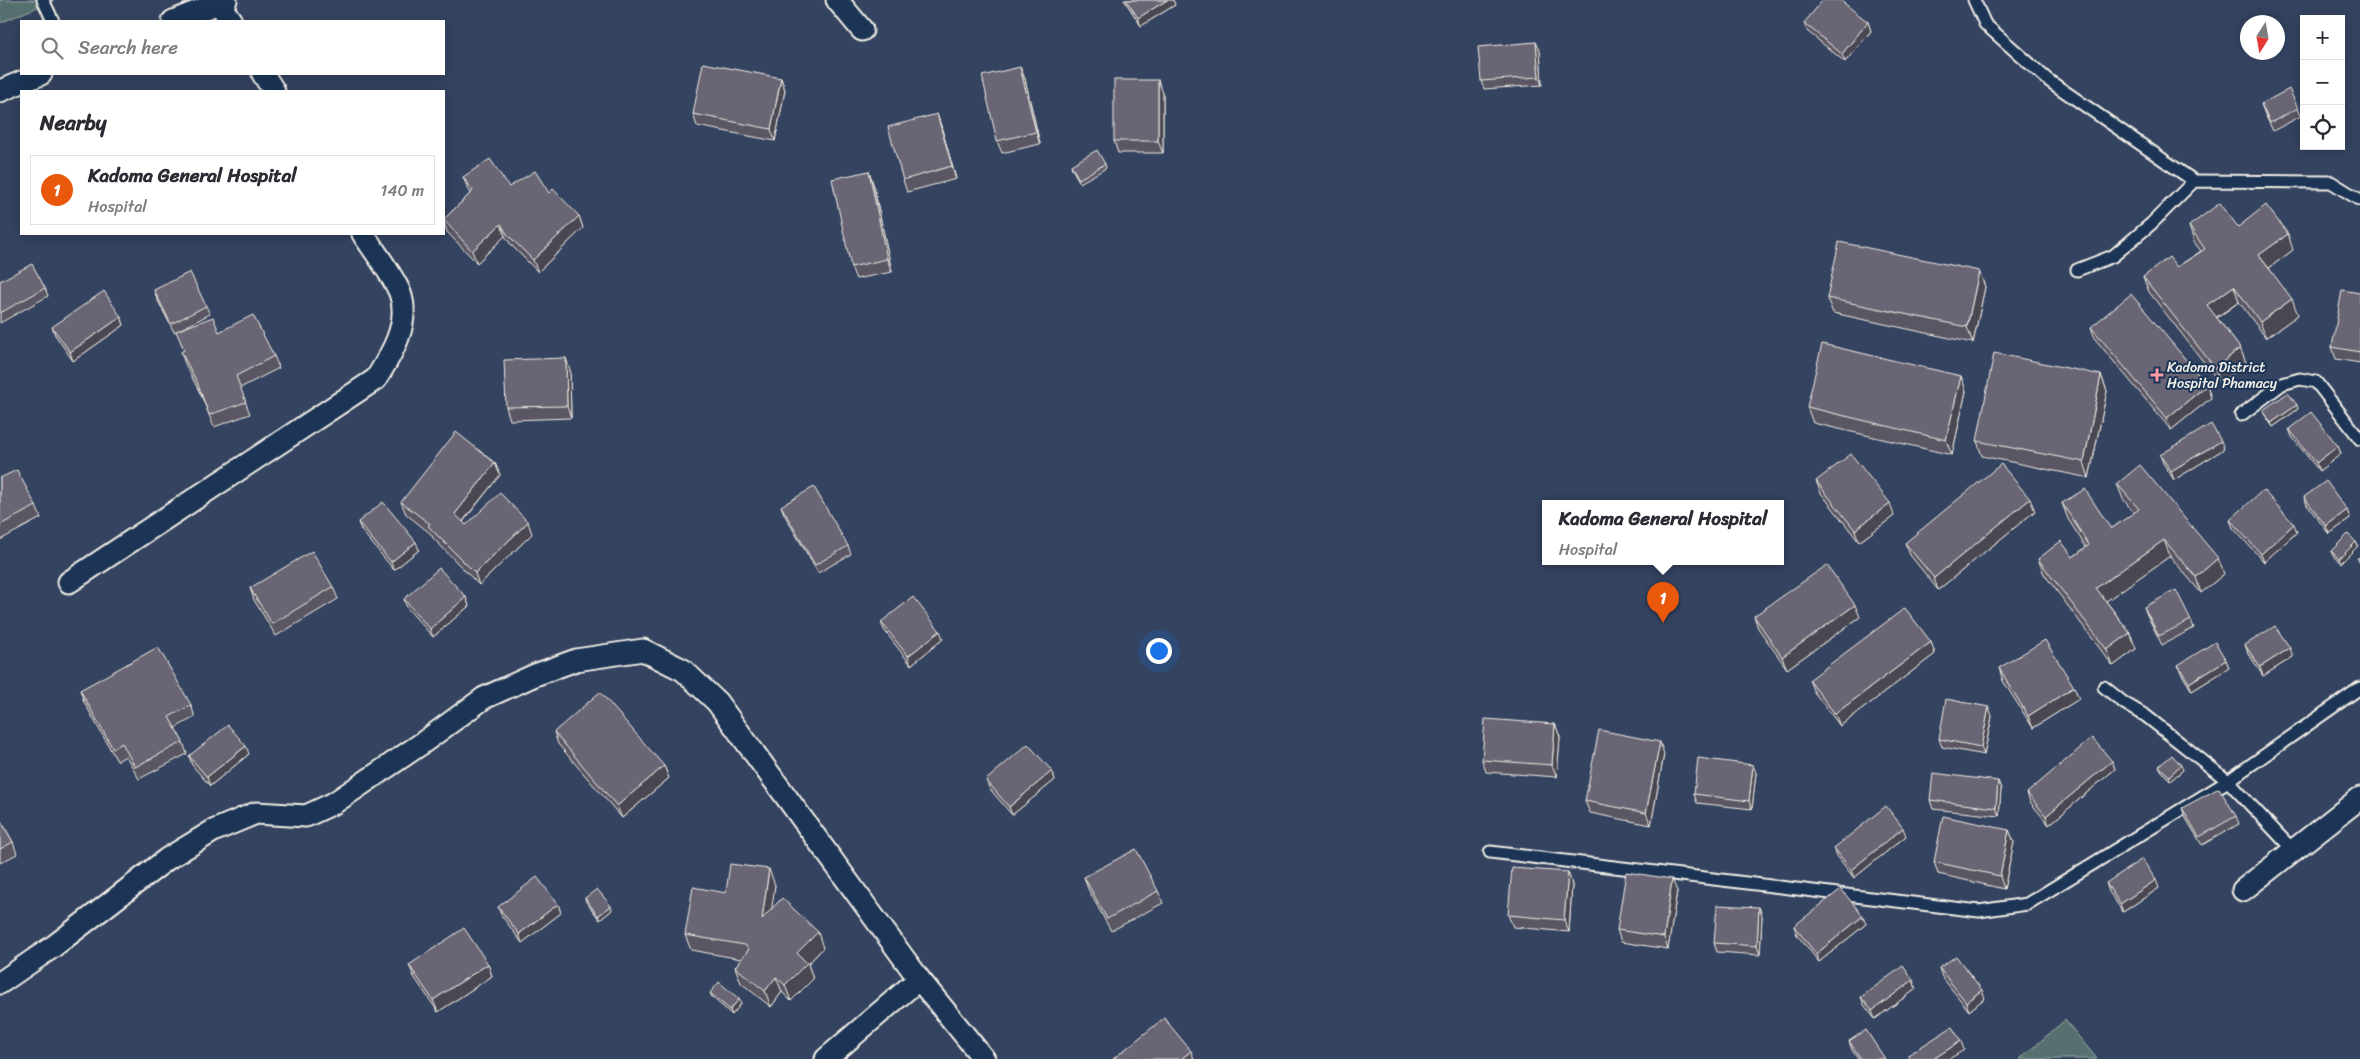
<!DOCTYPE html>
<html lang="en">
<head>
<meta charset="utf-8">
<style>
	body { margin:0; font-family:Sriracha,sans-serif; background:#f7f7f7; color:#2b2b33 }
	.controls { position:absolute; right:15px; top:15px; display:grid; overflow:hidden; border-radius:0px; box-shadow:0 2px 12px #0003 }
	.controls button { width:45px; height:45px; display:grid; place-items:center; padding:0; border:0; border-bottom:1px solid #e1e1e2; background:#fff; color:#2b2b33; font:25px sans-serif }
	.compass { position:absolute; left:2240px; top:15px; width:45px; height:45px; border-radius:50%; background:#fff; box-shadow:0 2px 12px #0003; rotate:191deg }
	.you { position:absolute; left:1158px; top:650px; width:18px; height:18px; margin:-12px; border:4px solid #fff; border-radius:50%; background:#1a73e8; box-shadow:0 0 0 8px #1a73e833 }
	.badge { display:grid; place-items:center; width:32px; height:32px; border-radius:50%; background:#ea580c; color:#fff; font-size:16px; font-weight:700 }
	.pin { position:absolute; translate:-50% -41px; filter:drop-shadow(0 1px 2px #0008) }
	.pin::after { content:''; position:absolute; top:26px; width:18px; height:15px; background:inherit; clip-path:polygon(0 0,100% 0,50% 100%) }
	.popup { position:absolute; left:1542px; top:500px; width:242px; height:65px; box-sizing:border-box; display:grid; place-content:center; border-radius:0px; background:#fff; filter:drop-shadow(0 1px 4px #0005); font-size:16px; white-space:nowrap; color:#7c7c81 }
	.popup b { font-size:19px; color:#2b2b33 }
	.popup::after { content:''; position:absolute; left:50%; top:100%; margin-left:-10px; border:10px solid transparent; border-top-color:#fff }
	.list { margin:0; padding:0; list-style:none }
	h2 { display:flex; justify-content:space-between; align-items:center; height:65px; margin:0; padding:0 20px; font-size:21px }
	h2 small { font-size:16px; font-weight:400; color:#7c7c81 }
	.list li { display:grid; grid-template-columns:32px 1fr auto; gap:15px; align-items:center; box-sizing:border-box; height:70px; margin:0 10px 10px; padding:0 10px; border:1px solid #e1e1e2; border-radius:0px }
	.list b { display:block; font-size:19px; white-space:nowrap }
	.list p { margin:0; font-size:16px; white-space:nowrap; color:#7c7c81 }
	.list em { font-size:16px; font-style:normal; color:#7c7c81 }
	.icon { flex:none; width:28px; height:28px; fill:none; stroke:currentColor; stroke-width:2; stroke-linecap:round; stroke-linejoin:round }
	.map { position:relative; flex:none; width:2360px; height:1059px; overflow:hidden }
	.search { position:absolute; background:#fff; box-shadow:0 2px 12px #0003; left:20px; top:20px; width:425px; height:55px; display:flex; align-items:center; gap:12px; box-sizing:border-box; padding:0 18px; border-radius:0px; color:#7c7c81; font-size:19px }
	.panel { position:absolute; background:#fff; box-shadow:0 2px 12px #0003; left:20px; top:90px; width:425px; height:145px; border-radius:0px }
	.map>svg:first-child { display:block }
	.green { fill:#55706e; stroke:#a4b0ab }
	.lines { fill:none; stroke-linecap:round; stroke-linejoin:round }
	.lane-casing { stroke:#f4f1e8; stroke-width:15 }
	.street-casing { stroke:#f4f1e8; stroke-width:25 }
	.lane { stroke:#1d3557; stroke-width:11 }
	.street { stroke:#1d3557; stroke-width:21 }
	.wall { fill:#5a5764; stroke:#f4f1e8 }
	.shaded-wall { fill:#4a4751; stroke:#f4f1e8 }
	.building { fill:#696574; stroke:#f4f1e8 }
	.poi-dot { fill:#ff9aa2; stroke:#1d3557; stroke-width:2 }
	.labels { text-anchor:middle; stroke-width:4; stroke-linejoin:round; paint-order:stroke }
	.poi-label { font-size:14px; fill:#f4f1e8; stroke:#1d3557; text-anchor:start }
</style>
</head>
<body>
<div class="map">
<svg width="2360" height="1059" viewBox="0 0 2360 1059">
	<rect width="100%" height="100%" fill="#344360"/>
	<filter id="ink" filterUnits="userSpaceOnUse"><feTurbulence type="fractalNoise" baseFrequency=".02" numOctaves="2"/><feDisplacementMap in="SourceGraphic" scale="10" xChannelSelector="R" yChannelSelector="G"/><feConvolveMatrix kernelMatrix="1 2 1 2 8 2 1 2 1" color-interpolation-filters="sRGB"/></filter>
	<g filter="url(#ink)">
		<g class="green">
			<polygon points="0,0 54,0 0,23"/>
			<polygon points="2065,1020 2097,1059 2020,1059"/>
		</g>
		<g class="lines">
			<defs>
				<g id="lane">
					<polyline points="43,0 53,21"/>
					<polyline points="1974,0 1985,24 2048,80 2194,181"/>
					<polyline points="2077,270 2113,256 2151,224 2194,181 2331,182 2360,200"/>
					<polyline points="2241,415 2282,384 2300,379 2316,382 2360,439"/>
					<polyline points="2104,687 2124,703 2146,716 2228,781 2293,850"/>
					<polyline points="1490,852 1979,911 2027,904 2228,781 2360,688"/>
				</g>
				<g id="street">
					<polyline points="837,0 862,30"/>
					<polyline points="219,3 231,21"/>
					<polyline points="173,21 226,0"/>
					<polyline points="263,74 274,91"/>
					<polyline points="0,91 41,74"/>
					<path d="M69 582 376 379C391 355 411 323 400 293 394 277 373 249 363 234"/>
					<polyline points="2243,890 2360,798"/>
					<polyline points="0,983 54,946 167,859 213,831 256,813 306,816 334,803 421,744 484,698 535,675 576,660 643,650 683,670 717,702 919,979 984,1059"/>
					<polyline points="826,1059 919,979"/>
				</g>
			</defs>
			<use href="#lane" class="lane-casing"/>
			<use href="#street" class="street-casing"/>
			<use href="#lane" class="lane"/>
			<use href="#street" class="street"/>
		</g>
		<g class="wall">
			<polygon points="1124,0 1173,0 1175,5 1141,26"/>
			<polygon points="1868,22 1871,31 1845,62 1807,31 1804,23"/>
			<polygon points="1540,51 1542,85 1484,89 1481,81"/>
			<polygon points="1020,67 1025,79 1040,144 1002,153 997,141"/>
			<polygon points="781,78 785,90 775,141 697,126 693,114"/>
			<polygon points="1163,93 1163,153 1118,153 1114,141"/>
			<polygon points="2261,104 2298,108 2301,116 2273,131 2264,112"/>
			<polygon points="937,114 941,126 956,179 907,192 903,180"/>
			<polygon points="1105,164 1106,168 1080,183 1072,169 1071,165"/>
			<polygon points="463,177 509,187 549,193 579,216 583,228 538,272 512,246 505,236 477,263 447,232 444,222 444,219 471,193 468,189"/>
			<polygon points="873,183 892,272 856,279 851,267"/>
			<polygon points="2189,226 2238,227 2293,250 2269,268 2298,315 2266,338 2239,302 2217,318 2240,348 2246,363 2220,383 2149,292 2143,277 2177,267 2201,251 2194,242"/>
			<polygon points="1979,271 1985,287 1973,343 1833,313 1827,298"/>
			<polygon points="0,281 45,288 48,296 0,323"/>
			<polygon points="154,290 206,306 210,314 179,330 219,332 274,356 279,368 240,388 250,414 214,427 201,395 185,364 181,352 184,350 177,331 174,332 157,299"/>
			<polygon points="2360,293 2360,363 2336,359 2332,347"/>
			<polygon points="121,317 124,325 73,361 55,335 52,327"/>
			<polygon points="2091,327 2207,385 2211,398 2171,430 2095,339"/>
			<polygon points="570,370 571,418 510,420 506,407"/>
			<polygon points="2101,375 2107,391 2089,478 1982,456 1977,441"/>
			<polygon points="1961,376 1966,391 1952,455 1813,423 1807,407"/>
			<polygon points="2298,409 2273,427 2264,414 2263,410"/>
			<polygon points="2289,429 2338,446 2341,454 2319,471 2292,437"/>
			<polygon points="2224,449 2174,480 2163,463 2160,455"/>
			<polygon points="495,463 500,475 463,522 466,525 532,534 479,585 433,538 431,534 406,514 401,502"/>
			<polygon points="0,478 36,506 41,518 0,540"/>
			<polygon points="1816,481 1894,516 1859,542 1821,493"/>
			<polygon points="2117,484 2224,574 2201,593 2170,556 2106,601 2130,633 2136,649 2113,666 2044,574 2038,559 2073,557 2086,547 2068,519 2062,503 2111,529 2134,513 2123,499"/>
			<polygon points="2304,497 2347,510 2350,519 2329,534 2307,505"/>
			<polygon points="781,506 848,546 851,554 818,573 784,514"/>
			<polygon points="2035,511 1938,590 1910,555 1905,543"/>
			<polygon points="2230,520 2297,532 2264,562 2233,528"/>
			<polygon points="358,522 419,550 394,570 361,530"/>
			<polygon points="2356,542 2358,546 2341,563 2333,556 2331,551"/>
			<polygon points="333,587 338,599 276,636 254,600 250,588"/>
			<polygon points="466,597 469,606 433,637 407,608 404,599"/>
			<polygon points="2144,607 2191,620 2194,628 2162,645 2147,615"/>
			<polygon points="1754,616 1860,617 1787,669 1758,628"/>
			<polygon points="881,622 943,639 911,665 884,630"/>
			<polygon points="1931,642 1935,654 1840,726 1814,692 1809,680"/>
			<polygon points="2245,645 2293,657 2263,676 2248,653"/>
			<polygon points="2226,660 2229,668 2192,691 2181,673 2178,665"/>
			<polygon points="1999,668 2074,687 2079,699 2033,728 2003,681"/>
			<polygon points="80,690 191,705 195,717 175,728 183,742 187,754 139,779 126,756 117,761 84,702"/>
			<polygon points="1992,716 1984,755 1942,747 1939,739"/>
			<polygon points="1555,724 1560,737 1557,777 1486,772 1482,760"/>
			<polygon points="554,732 664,766 669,778 622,818 558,744"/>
			<polygon points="249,754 210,786 192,765 189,756"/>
			<polygon points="1664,754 1651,825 1590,813 1585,801"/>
			<polygon points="2112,761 2115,769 2049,825 2030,802 2027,793"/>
			<polygon points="2159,766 2183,770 2170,781 2161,770"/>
			<polygon points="1052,771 1055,780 1012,815 989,788 986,780"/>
			<polygon points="1756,773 1752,809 1697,803 1694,794"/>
			<polygon points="1998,781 2001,789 1999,816 1933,809 1930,800"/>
			<polygon points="2182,808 2236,816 2239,824 2202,845 2185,817"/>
			<polygon points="0,819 13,842 17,854 0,863"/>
			<polygon points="2009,830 2014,842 2004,889 1938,874 1934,862"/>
			<polygon points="1906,836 1854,878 1837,856 1834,848"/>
			<polygon points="1568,872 1572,885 1569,932 1513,927 1508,915"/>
			<polygon points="1084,877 1158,891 1163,903 1111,931 1088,889"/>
			<polygon points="2106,883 2159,888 2123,912 2109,892"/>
			<polygon points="775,885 771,909 823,948 808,964 813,979 791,1001 782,992 771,1007 741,983 735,967 741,959 691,950 685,935 726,893"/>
			<polygon points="1677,891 1668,949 1621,942 1617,930"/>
			<polygon points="585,898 612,910 600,920 586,902"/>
			<polygon points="558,904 561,913 522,943 501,915 498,907"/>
			<polygon points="1759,907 1762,916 1760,955 1717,952 1714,943"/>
			<polygon points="1863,916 1866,924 1819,962 1797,935 1794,926"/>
			<polygon points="488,964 492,976 438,1012 414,977 409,965"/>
			<polygon points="1939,968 1985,998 1969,1011 1942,977"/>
			<polygon points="1913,980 1916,989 1875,1019 1864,1005 1861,997"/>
			<polygon points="710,993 739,999 741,1004 732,1015 712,997"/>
			<polygon points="1849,1041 1885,1059 1858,1059 1852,1050"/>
		</g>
		<g class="shaded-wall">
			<polygon points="1167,0 1173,0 1175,5 1141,26 1138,18"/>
			<polygon points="1868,22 1871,31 1845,62 1842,54"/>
			<polygon points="1536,42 1540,51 1542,85 1539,77"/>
			<polygon points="1020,67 1025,79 1040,144 1036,132"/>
			<polygon points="781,78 785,90 775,141 771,129"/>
			<polygon points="1158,80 1163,93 1163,153 1158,141"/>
			<polygon points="937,114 941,126 956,179 952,166"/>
			<polygon points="869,171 873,183 892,272 887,259"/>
			<polygon points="579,216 583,228 538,272 533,260"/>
			<polygon points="501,224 505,236 477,263 472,251"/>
			<polygon points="2288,234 2293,250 2265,271 2259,255"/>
			<polygon points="1979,271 1985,287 1973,343 1967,327"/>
			<polygon points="2234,286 2239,302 2212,320 2207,305"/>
			<polygon points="2292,299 2298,315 2266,338 2260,322"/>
			<polygon points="121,317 124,325 73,361 70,352"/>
			<polygon points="2240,348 2246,363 2220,383 2215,368"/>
			<polygon points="566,358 570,370 571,418 567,406"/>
			<polygon points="2101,375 2107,391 2089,478 2084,462"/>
			<polygon points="1961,376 1966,391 1952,455 1946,440"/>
			<polygon points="2207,385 2211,398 2171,430 2167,418"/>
			<polygon points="2297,405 2298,409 2273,427 2271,423"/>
			<polygon points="2221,441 2224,449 2174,480 2171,471"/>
			<polygon points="2338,446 2341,454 2319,471 2316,463"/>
			<polygon points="495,463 500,475 459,526 455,514"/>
			<polygon points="2030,499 2035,511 1938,590 1934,578"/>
			<polygon points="1890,503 1894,516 1859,542 1855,530"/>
			<polygon points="2347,510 2350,519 2329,534 2326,526"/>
			<polygon points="528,522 532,534 479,585 475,573"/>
			<polygon points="2294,524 2297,532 2264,562 2261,554"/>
			<polygon points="2164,540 2170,556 2102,604 2096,588"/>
			<polygon points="416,542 419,550 394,570 391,562"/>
			<polygon points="2356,542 2358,546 2341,563 2339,559"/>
			<polygon points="2218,558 2224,574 2201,593 2196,577"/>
			<polygon points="466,597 469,606 433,637 430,629"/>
			<polygon points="1855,605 1860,617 1787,669 1782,657"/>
			<polygon points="940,631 943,639 911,665 908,656"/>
			<polygon points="2130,633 2136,649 2113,666 2107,650"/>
			<polygon points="1931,642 1935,654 1840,726 1835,714"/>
			<polygon points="2290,648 2293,657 2263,676 2260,667"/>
			<polygon points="2226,660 2229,668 2192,691 2189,683"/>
			<polygon points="2074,687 2079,699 2033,728 2028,716"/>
			<polygon points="1989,707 1992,716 1984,755 1981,747"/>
			<polygon points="1555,724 1560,737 1557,777 1552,765"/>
			<polygon points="1660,742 1664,754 1651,825 1646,813"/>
			<polygon points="246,746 249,754 210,786 207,777"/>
			<polygon points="2112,761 2115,769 2049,825 2046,816"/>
			<polygon points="1753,765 1756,773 1752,809 1749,801"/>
			<polygon points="2181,765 2183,770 2170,781 2169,776"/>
			<polygon points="664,766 669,778 622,818 617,806"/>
			<polygon points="1052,771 1055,780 1012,815 1009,807"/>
			<polygon points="1998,781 2001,789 1999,816 1996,808"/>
			<polygon points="1903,828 1906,836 1854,878 1851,870"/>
			<polygon points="2009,830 2014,842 2004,889 2000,876"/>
			<polygon points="769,869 775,885 768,935 762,919"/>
			<polygon points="1568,872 1572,885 1569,932 1564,920"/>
			<polygon points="1672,879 1677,891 1668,949 1664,937"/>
			<polygon points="2156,880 2159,888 2123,912 2120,904"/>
			<polygon points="558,904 561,913 522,943 519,934"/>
			<polygon points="611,906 612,910 600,920 598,916"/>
			<polygon points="1759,907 1762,916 1760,955 1757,946"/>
			<polygon points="1863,916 1866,924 1819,962 1816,954"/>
			<polygon points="818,932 823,948 808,964 813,979 791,1001 785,985 797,953"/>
			<polygon points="488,964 492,976 438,1012 433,1000"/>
			<polygon points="776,977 782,992 771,1007 765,991"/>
			<polygon points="1913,980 1916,989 1875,1019 1872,1011"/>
			<polygon points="1982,990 1985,998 1969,1011 1966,1002"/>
			<polygon points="739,999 741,1004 732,1015 730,1010"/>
			<polygon points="1961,1041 1964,1050 1949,1059 1933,1059"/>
			<polygon points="1191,1051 1194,1059 1181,1059"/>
		</g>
		<g class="building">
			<polygon points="1126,0 1167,0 1138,18"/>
			<polygon points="1823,0 1840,0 1868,22 1842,54 1804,23"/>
			<polygon points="1536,42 1539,77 1481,81 1478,47"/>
			<polygon points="703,63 781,78 771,129 693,114"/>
			<polygon points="1020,67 1036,132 997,141 982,76"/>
			<rect x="1114" y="80" width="44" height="61"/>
			<polygon points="2289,89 2298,108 2270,123 2261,104"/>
			<polygon points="937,114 952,166 903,180 888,127"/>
			<polygon points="1097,150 1105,164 1079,179 1071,165"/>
			<polygon points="490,159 509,187 535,171 549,193 553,189 579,216 533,260 507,234 501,224 472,251 444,220 444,219 473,191 463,177"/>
			<polygon points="869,171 887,259 851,267 832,179"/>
			<polygon points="2220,203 2238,227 2266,205 2288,234 2259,255 2292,299 2260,322 2234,286 2207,305 2240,348 2215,368 2143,277 2169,257 2177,267 2205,249 2189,226"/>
			<polygon points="1839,242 1979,271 1967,327 1827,298"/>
			<polygon points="32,264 45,288 0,313 0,281"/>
			<polygon points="190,272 206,306 171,324 154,290"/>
			<polygon points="2342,290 2360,293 2360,352 2332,347"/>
			<polygon points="104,291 121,317 70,352 52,327"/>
			<polygon points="2131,294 2207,385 2167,418 2091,327"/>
			<polygon points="253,315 274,356 236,376 246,402 209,415 197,382 181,352 184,350 176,331 213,317 219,332"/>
			<polygon points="1822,344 1961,376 1946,440 1807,407"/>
			<polygon points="1994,353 2101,375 2084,462 1977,441"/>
			<polygon points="566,358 567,406 506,407 504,360"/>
			<polygon points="2288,393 2297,405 2271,423 2263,410"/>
			<polygon points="2311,412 2338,446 2316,463 2289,429"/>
			<polygon points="2211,424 2221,441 2171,471 2160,455"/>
			<polygon points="456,432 495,463 455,514 466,525 500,493 528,522 475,573 428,526 430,524 401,502"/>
			<polygon points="1851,454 1890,503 1855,530 1816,481"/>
			<polygon points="2001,464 2030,499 1934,578 1905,543"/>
			<polygon points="2140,465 2218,558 2196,577 2164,540 2096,588 2130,633 2107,650 2038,559 2061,541 2073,557 2089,545 2062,503 2085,489 2111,529 2139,509 2117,484"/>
			<polygon points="17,470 36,506 0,525 0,478"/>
			<polygon points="2326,481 2347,510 2326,526 2304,497"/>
			<polygon points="814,487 848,546 815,565 781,506"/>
			<polygon points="2263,490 2294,524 2261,554 2230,520"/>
			<polygon points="383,502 416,542 391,562 358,522"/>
			<polygon points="2348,534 2356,542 2339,559 2331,551"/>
			<polygon points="312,551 333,587 272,624 250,588"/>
			<polygon points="2360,557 2360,563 2357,558"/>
			<polygon points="1827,565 1855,605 1782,657 1754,616"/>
			<polygon points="439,568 466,597 430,629 404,599"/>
			<polygon points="2176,590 2191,620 2159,636 2144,607"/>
			<polygon points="913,597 940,631 908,656 881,622"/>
			<polygon points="1905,608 1931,642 1835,714 1809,680"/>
			<polygon points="2275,626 2290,648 2260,667 2245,645"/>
			<polygon points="2045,640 2074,687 2028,716 1999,668"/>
			<polygon points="2215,642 2226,660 2189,683 2178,665"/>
			<polygon points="158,647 191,705 169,717 183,742 135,767 122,743 113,749 80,690"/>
			<polygon points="600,692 664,766 617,806 554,732"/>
			<polygon points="1946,699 1989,707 1981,747 1939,739"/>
			<polygon points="1485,719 1555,724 1552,765 1482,760"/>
			<polygon points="228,725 246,746 207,777 189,756"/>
			<polygon points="1599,730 1660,742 1646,813 1585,801"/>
			<polygon points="2092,738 2112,761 2046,816 2027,793"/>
			<polygon points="1028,744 1052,771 1009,807 986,780"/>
			<polygon points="2172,755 2181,765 2169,776 2159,766"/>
			<polygon points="1698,758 1753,765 1749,801 1694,794"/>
			<polygon points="1933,773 1998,781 1996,808 1930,800"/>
			<polygon points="2219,788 2236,816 2199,837 2182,808"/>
			<polygon points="1886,806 1903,828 1851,870 1834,848"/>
			<polygon points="1943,816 2009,830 2000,876 1934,862"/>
			<polygon points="0,819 13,842 0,849"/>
			<polygon points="1136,849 1158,891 1107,919 1084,877"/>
			<polygon points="2142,859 2156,880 2120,904 2106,883"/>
			<polygon points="730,864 769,869 762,919 782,898 818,932 797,953 807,963 785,985 776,977 765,991 735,967 749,949 745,945 685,935 693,887 726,893"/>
			<polygon points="1512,868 1568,872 1564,920 1508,915"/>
			<polygon points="1626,872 1672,879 1664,937 1617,930"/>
			<polygon points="537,877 558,904 519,934 498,907"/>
			<polygon points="597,889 611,906 598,916 585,898"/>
			<polygon points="1841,889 1863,916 1816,954 1794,926"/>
			<polygon points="1717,905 1759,907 1757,946 1714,943"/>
			<polygon points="464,928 488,964 433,1000 409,965"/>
			<polygon points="1956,956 1982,990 1966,1002 1939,968"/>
			<polygon points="1903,966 1913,980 1872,1011 1861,997"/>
			<polygon points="719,982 739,999 730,1010 710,993"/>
			<polygon points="1164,1018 1191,1051 1181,1059 1113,1059"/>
			<polygon points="1952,1027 1961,1041 1933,1059 1910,1059 1908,1055"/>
			<polygon points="1866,1030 1885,1059 1861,1059 1849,1041"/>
		</g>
	</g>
	<path class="poi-dot" d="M2154.5 367.5h5v5h5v5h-5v5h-5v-5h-5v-5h5z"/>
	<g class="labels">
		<g class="poi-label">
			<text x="2167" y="372">Kadoma District<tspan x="2167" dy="16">Hospital Phamacy</tspan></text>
		</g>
	</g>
</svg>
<div class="controls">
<button>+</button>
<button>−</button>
<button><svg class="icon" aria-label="locate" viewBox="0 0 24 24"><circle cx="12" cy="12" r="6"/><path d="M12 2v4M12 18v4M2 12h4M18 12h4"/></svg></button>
</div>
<svg class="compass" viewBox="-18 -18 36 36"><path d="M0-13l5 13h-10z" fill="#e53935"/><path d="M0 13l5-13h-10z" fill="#7c7c81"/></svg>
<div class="you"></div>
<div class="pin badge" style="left:1663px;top:623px">1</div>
<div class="popup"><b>Kadoma General Hospital</b>Hospital</div>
<div class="search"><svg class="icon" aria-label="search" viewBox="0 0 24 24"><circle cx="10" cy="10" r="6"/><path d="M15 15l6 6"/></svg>Search here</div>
<section class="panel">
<h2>Nearby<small></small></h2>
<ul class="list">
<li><span class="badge">1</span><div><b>Kadoma General Hospital</b><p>Hospital</p></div><em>140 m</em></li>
</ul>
</section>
</div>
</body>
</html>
